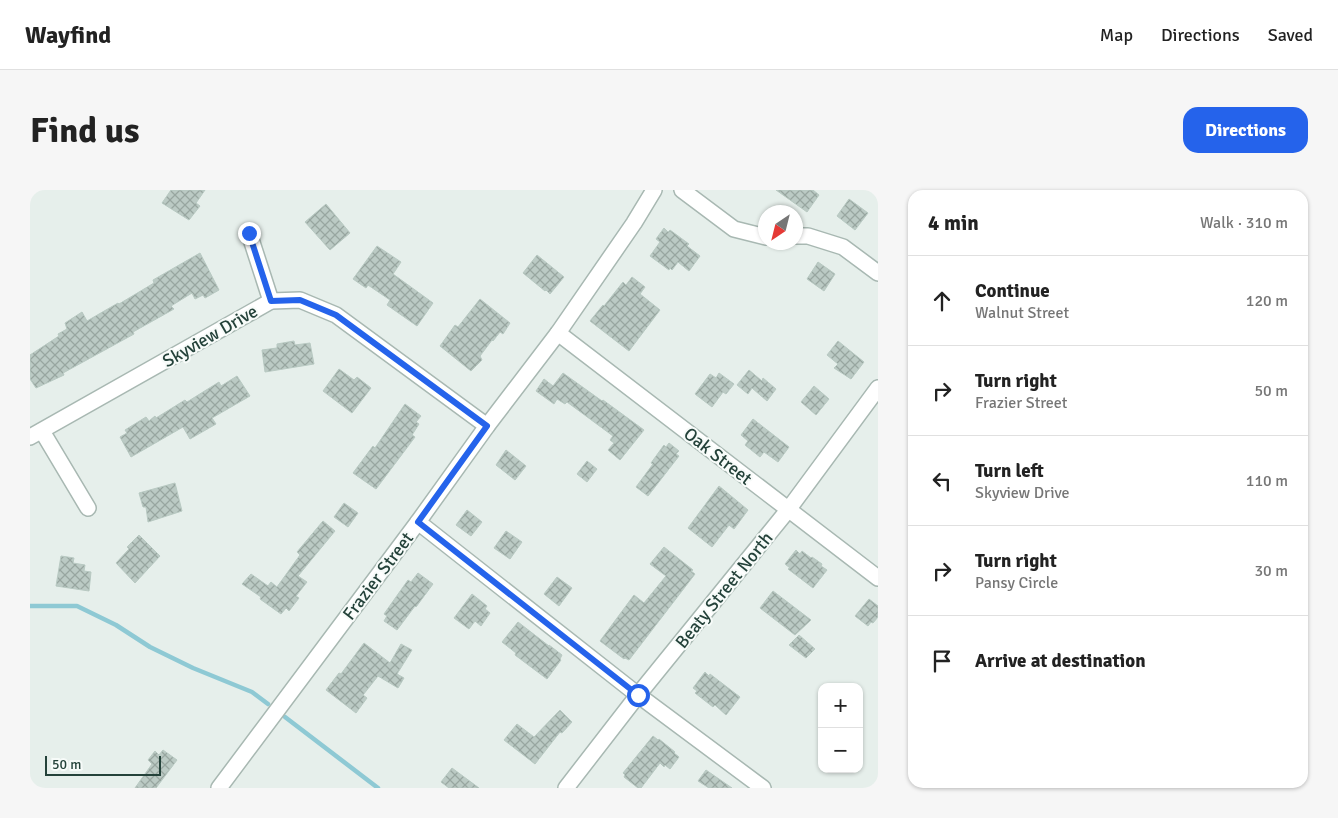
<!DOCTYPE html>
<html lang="en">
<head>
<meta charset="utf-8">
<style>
	body { margin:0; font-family:Signika,sans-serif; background:#f6f6f6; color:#222 }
	.controls { position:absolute; right:15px; bottom:15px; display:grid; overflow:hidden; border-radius:10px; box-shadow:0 1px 4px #0004 }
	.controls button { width:45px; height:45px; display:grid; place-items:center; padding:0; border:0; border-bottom:1px solid #e0e0e0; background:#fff; color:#222; font:25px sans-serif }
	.compass { position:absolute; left:728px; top:15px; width:45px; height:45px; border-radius:50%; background:#fff; box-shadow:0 1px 4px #0004; rotate:215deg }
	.scale { position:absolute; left:15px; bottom:12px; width:116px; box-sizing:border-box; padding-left:5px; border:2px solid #24423a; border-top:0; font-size:14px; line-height:18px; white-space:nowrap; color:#24423a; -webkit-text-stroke:4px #f7fbf9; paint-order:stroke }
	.stop { position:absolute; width:15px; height:15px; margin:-11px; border:4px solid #2563eb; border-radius:50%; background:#fff }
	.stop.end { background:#2563eb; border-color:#fff; box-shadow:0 1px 5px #0008 }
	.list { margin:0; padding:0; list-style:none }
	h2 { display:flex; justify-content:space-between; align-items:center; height:65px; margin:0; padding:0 20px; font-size:21px }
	h2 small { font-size:16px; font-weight:400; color:#767676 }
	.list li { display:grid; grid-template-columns:32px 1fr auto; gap:15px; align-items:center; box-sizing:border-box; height:90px; padding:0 20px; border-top:1px solid #e0e0e0 }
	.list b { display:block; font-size:19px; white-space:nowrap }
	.list p { margin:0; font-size:16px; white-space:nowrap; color:#767676 }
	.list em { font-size:16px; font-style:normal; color:#767676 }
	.icon { flex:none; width:28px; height:28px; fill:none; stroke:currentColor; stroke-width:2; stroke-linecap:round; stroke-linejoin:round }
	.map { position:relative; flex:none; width:848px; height:598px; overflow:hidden; border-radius:15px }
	header { display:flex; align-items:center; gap:30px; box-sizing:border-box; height:70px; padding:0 25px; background:#fff; border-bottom:1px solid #e0e0e0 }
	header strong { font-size:24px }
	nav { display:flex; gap:28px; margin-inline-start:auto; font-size:18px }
	.intro { display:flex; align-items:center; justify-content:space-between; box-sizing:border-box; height:120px; padding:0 30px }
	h1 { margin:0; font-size:35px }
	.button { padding:12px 22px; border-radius:15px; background:#2563eb; color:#fff; font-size:18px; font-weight:700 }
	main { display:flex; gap:30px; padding:0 30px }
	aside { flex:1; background:#fff; border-radius:15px; box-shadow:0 1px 4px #0004 }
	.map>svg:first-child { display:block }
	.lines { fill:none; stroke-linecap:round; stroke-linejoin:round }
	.stream { stroke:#8ec9d4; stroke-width:4.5 }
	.building { fill:url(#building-cross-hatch); stroke:#b8c9c2 }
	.minor-casing { stroke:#a8b8b2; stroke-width:18 }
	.minor { stroke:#fff; stroke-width:15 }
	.route { stroke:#2563eb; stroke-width:6 }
	.labels { text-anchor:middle; stroke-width:4; stroke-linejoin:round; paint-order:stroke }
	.street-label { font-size:18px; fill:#24423a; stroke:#f7fbf9 }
</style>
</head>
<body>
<header>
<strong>Wayfind</strong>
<nav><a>Map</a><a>Directions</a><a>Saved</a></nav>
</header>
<div class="intro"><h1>Find us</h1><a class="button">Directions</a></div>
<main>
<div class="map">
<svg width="848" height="598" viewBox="0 0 848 598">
	<defs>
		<pattern id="building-cross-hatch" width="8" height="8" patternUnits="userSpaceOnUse" patternTransform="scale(1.25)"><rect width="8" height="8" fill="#bbcac4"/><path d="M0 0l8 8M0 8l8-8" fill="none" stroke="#98a6a0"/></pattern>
	</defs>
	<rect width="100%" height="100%" fill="#e6efeb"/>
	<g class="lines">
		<g class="stream">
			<polyline points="0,416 47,416 86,435 120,457 163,478 222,502 238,514"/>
			<polyline points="255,527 348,598"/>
		</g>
	</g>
	<g class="building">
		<polygon points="141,0 175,0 166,13 170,16 159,30 132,13"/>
		<polygon points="746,0 783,0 789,5 777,22"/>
		<polygon points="819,9 838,23 825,40 807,26"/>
		<polygon points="296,14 320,43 300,60 275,32"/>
		<polygon points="634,38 638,42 640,40 659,54 657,56 670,66 659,81 648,72 642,80 640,78 639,80 620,66 630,52 626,49"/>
		<polygon points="347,56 371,72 363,84 403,113 387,136 357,115 360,110 338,95 336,98 323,89"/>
		<polygon points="170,63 189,100 175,108 173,105 165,109 162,103 141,116 144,119 103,142 104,144 33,183 34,185 6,198 0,189 0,165 29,146 28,144 37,139 35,133 52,122 57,131 88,113 89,114 124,93 123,90"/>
		<polygon points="507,65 534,87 520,104 516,100 515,101 493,83"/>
		<polygon points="788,72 805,84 794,101 777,89"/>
		<polygon points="602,87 615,97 610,104 630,120 599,161 560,131 573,115 574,116 593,92 596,95"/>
		<polygon points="450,109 480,133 473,144 470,142 463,151 462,150 450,166 452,170 441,181 410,156 425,135 428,137"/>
		<polygon points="264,151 265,155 280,153 284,174 235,182 232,160 247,158 247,154"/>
		<polygon points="808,151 834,172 821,189 804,178 808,174 797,165"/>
		<polygon points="309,179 324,190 327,187 341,198 322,223 293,201"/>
		<polygon points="719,180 732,191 733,188 746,199 737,211 722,198 718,204 707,195"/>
		<polygon points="533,183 572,211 573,210 614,240 590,270 578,260 584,253 580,250 583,246 537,212 535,214 527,209 524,214 506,201 514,189 523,196"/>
		<polygon points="689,183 704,194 696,204 693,202 682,217 665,204 680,184 686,188"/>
		<polygon points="207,186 220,206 182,228 186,234 160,249 153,237 101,267 90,247 97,243 95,240 116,227 119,231 125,226 126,228 155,210 157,212 189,192 191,196"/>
		<polygon points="784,196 799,209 786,225 771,212"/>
		<polygon points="375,214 391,226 386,232 389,234 382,245 385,247 346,299 323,283 343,256 345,258"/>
		<polygon points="723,229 759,257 748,272 734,262 730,267 715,255 718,251 711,245"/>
		<polygon points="639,253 649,261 646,264 649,266 618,306 606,297 623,274 621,273 634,255 636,257"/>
		<polygon points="476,260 496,276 485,290 466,275"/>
		<polygon points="557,271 567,279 557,292 547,284"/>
		<polygon points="145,293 152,321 118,332 116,317 113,317 109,303"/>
		<polygon points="689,296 718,320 704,339 699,335 682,357 658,338"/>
		<polygon points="314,313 328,323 318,337 304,327"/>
		<polygon points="437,320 452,332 441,346 426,335"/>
		<polygon points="293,331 305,341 268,386 277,392 266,406 269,408 259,421 256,418 251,424 230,409 231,407 212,394 221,384 238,396 241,392 247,397 270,365 267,362"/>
		<polygon points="476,341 492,352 480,369 464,358"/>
		<polygon points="109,345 130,366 105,393 86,373 99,359 97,357"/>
		<polygon points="634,357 663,380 661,381 665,384 599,470 595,468 594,469 570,451 604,405 614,413 636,386 620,374"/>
		<polygon points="766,360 770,364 772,361 781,368 782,367 792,374 791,376 797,380 783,398 758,379 760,378 755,374"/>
		<polygon points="31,366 44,368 43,373 55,375 54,381 61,382 59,401 26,396"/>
		<polygon points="388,383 403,394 386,417 385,416 367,440 354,431 357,426 354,424 378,390 381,392"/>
		<polygon points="527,387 542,398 529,416 514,404"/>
		<polygon points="743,401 781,430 765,445 730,418"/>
		<polygon points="442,404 457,416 455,419 460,423 451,436 445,431 439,439 424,428"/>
		<polygon points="839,409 848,416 848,427 843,433 841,432 838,436 825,426"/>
		<polygon points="488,432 519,456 519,455 532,465 530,469 531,470 517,489 485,465 486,463 472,452"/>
		<polygon points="769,445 785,459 776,468 759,455"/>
		<polygon points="334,453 360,473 371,454 382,460 367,484 374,488 368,498 348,486 333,505 337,508 326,523 296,500 309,483 311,484"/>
		<polygon points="675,482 679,486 680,484 710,507 696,525 685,515 683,517 665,503 667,501 663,498"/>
		<polygon points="530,520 542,532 532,543 530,542 505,574 474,550 487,534 504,547"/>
		<polygon points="623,546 628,550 629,549 645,562 644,563 649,567 640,579 635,575 634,577 630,573 611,598 608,598 594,587 595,585 593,583"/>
		<polygon points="133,560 147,570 126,598 105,598 122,574 118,570 125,561 129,565"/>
		<polygon points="422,578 449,598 419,598 411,592"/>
		<polygon points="676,580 702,598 679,598 668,591"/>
	</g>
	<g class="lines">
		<defs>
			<g id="minor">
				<polyline points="652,0 704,39 736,47"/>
				<polyline points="219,43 241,111"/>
				<polyline points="766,46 778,46 813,57 848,83"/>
				<polyline points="528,143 848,388"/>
				<polyline points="12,241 58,318"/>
				<polyline points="0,247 241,111 270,110 306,125 457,236"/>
				<polyline points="388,332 608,505 733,598"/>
				<polyline points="189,598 388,332 457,236 528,143 604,33 624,0"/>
				<polyline points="536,598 608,505 758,320 848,198"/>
			</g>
		</defs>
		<use href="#minor" class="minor-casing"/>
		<use href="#minor" class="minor"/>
	</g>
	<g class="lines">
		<polyline class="route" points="219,43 241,111 270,110 306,125 457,236 388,332 608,505"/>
	</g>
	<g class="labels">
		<g class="street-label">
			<text transform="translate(180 146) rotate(-30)" y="6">Skyview Drive</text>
			<text transform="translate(688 266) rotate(38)" y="6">Oak Street</text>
			<text transform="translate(348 386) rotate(-53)" y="6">Frazier Street</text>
			<text transform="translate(694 400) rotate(-51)" y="6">Beaty Street North</text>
		</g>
	</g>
</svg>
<div class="controls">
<button>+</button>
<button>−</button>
</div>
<svg class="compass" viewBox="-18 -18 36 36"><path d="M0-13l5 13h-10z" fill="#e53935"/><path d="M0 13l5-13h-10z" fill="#767676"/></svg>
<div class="scale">50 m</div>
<div class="stop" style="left:608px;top:505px"></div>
<div class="stop end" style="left:219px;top:43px"></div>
</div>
<aside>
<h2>4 min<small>Walk · 310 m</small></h2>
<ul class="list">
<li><svg class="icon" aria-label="ahead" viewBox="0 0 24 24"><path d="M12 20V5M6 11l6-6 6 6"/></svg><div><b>Continue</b><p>Walnut Street</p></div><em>120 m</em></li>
<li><svg class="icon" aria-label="right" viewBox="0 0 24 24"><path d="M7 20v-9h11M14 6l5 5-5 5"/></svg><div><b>Turn right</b><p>Frazier Street</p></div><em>50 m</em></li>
<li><svg class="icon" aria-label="left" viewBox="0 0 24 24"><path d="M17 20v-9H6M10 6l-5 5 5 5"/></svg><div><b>Turn left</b><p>Skyview Drive</p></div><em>110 m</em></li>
<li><svg class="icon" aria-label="right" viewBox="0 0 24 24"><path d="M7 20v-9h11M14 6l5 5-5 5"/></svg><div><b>Turn right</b><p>Pansy Circle</p></div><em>30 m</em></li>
<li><svg class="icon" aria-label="arrive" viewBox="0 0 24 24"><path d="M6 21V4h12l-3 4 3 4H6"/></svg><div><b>Arrive at destination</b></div></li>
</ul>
</aside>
</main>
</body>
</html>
